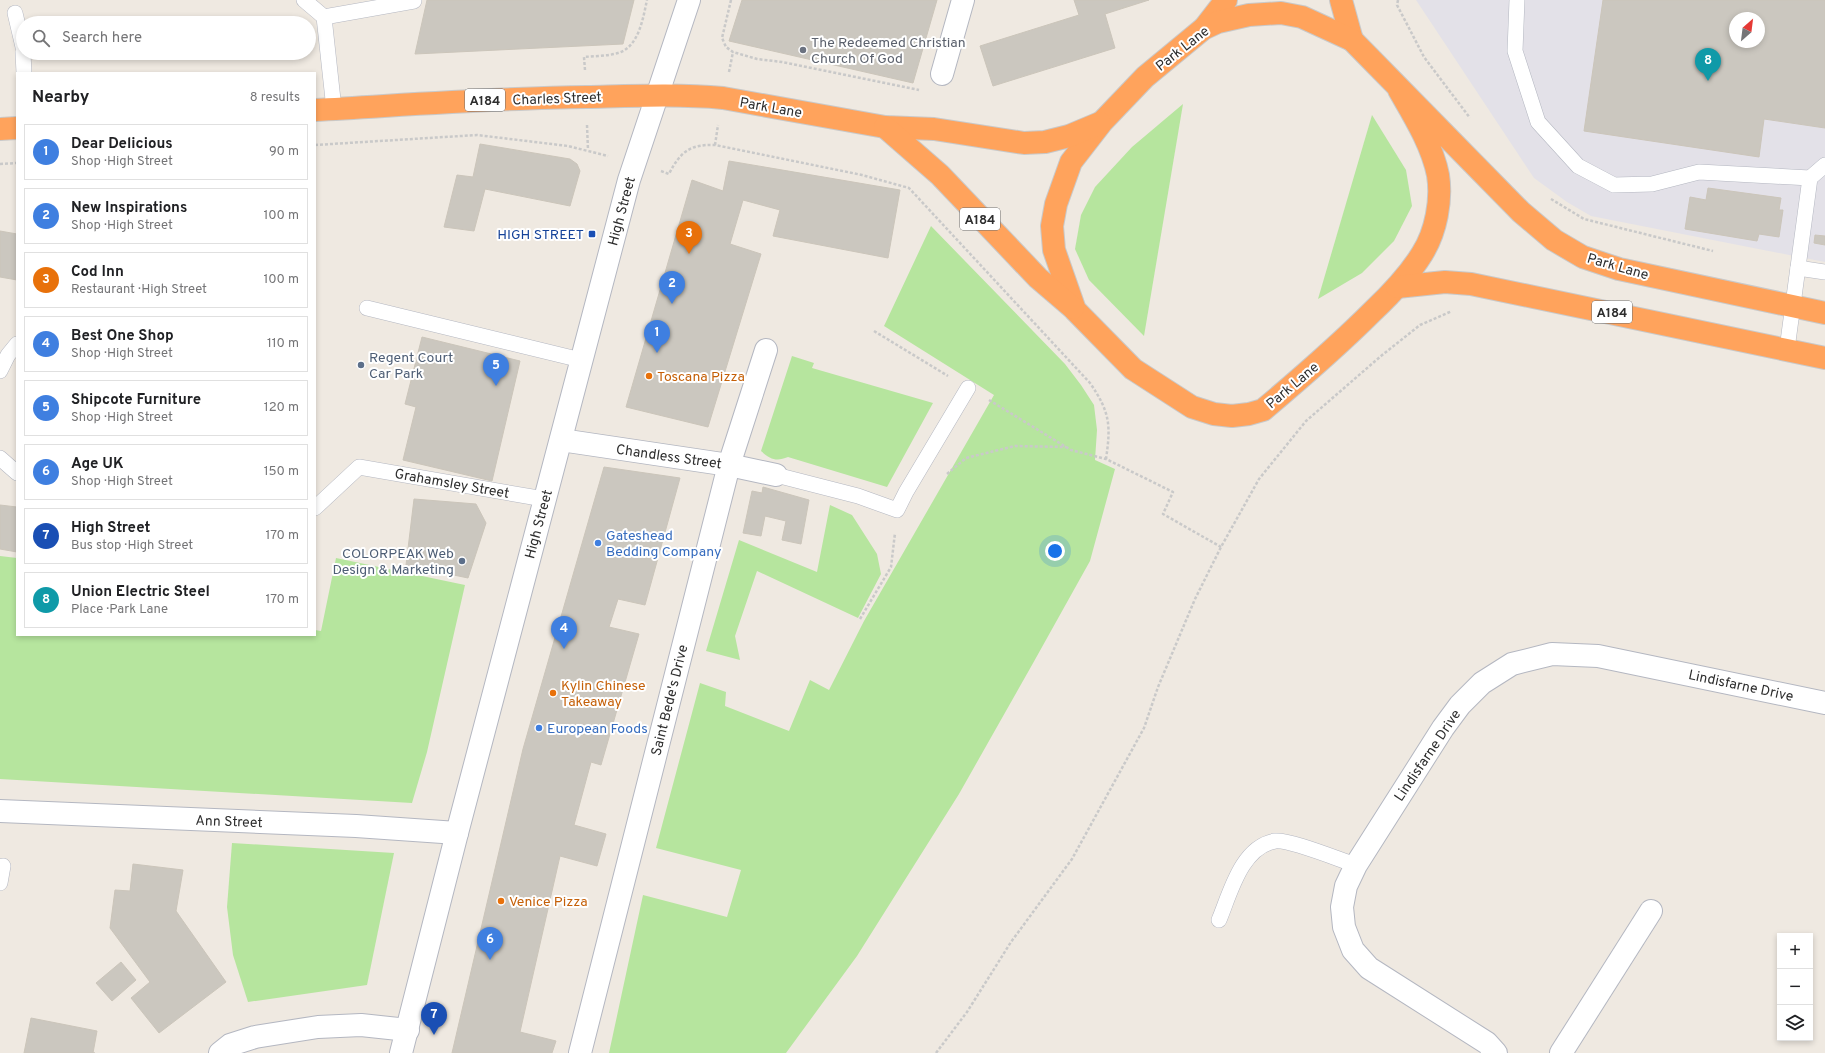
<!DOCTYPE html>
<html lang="en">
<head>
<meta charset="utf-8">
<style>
	body { margin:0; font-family:Overpass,sans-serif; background:#f6f6f6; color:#202124 }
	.controls { position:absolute; right:12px; bottom:12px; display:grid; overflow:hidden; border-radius:0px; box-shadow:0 2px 6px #0003 }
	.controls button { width:36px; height:36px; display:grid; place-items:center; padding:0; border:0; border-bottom:1px solid #e0e0e0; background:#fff; color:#202124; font:20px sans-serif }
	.compass { position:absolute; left:1729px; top:12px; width:36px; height:36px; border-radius:50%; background:#fff; box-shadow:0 2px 6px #0003; rotate:28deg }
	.you { position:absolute; left:1055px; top:551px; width:14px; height:14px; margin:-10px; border:3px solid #fff; border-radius:50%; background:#1a73e8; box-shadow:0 0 0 6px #1a73e833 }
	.badge { display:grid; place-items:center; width:26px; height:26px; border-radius:50%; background:#2563eb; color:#fff; font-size:13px; font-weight:700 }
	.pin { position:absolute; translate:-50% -33px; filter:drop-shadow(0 1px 2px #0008) }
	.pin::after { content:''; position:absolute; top:21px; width:14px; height:12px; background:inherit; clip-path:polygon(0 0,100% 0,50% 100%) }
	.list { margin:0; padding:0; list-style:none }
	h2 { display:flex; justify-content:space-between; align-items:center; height:52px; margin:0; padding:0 16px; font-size:17px }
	h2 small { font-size:13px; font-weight:400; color:#757577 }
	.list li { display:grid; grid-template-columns:26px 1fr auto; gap:12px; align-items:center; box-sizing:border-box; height:56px; margin:0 8px 8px; padding:0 8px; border:1px solid #e0e0e0; border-radius:0px }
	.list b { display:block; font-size:15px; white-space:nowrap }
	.list p { margin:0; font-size:13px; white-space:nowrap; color:#757577 }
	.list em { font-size:13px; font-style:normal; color:#757577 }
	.icon { flex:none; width:22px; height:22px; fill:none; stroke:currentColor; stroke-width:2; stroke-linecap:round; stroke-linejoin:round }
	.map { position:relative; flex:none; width:1825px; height:1053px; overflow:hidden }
	.search { position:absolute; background:#fff; box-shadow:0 2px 6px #0003; left:16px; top:16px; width:300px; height:44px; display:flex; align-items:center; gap:10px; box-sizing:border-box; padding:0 14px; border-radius:22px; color:#757577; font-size:15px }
	.panel { position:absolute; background:#fff; box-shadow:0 2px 6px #0003; left:16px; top:72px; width:300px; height:564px; border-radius:0px }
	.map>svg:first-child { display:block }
	.industrial { fill:#e3e1e8; fill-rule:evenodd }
	.green { fill:#b6e59e }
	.building { fill:#cbc7bf; stroke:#cbc5ba; fill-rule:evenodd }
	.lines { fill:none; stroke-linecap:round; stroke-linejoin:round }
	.lane-casing { stroke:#b4b7c1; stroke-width:16 }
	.street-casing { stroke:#b4b7c1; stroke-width:24 }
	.secondary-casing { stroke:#b4b7c1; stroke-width:24 }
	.highway-casing { stroke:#c9c9c9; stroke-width:24 }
	.path { stroke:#c9c9c9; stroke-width:2.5; stroke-dasharray:3 2; stroke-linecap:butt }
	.lane { stroke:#fff; stroke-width:15 }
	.street { stroke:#fff; stroke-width:22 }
	.secondary { stroke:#fff; stroke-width:22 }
	.highway { stroke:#ffa35c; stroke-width:22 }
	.worship-dot { fill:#6b7280; stroke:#fff; stroke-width:1.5 }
	.transit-dot { fill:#1a4fb4; stroke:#fff; stroke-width:1.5 }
	.service-dot { fill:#5c6f8a; stroke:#fff; stroke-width:1.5 }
	.food-dot { fill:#e8710a; stroke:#fff; stroke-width:1.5 }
	.shop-dot { fill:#3f7fe0; stroke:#fff; stroke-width:1.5 }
	.labels { text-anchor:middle; stroke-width:4; stroke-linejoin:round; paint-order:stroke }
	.shield { fill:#fff; stroke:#6d6d6d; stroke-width:1 }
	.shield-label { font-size:13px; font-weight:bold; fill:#2e2e2e }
	.worship-label { font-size:14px; fill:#5b616d; stroke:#fff; text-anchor:start }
	.street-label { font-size:14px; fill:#2e2e2e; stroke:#fff }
	.transit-label { font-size:14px; fill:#164399; stroke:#fff; text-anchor:end }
	.service-label { font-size:14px; fill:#4e5e75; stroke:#fff; text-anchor:start }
	.food-label { font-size:14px; fill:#c56008; stroke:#fff; text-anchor:start }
	.shop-label { font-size:14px; fill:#366cbe; stroke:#fff; text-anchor:start }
</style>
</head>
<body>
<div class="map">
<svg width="1825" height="1053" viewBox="0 0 1825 1053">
	<rect width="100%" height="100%" fill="#efe9e1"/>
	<path class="industrial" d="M1416 0H1825V262L1591 216 1567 202 1534 178ZM1735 18H1759V42H1735Z"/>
	<g class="green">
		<polygon points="1183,104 1144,336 1089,280 1075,249 1081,215 1095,187 1132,147"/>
		<polygon points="1372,115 1406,170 1412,206 1394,241 1362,273 1318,299"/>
		<polygon points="931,226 1065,364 1081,385 1094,405 1097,430 1095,460 1115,469 1090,561 1032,665 959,794 857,956 786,1053 609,1053 643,895 727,917 741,870 656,848 700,683 726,692 725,706 789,731 810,680 829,690 864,621 994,395 884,326"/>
		<path d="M792 356 814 363 812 368 933 403 887 487 788 457C776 462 770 459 761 451Z"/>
		<polygon points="830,505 852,515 877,554 881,574 858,618 757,571 735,636 740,660 706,651 739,540 817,572"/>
		<polygon points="0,556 17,558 17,635 315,635 315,630 321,631 336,558 465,585 427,752 412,803 0,779"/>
		<polygon points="232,843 394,853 367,985 248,1002 233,955 227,907"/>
	</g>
	<g class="building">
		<polygon points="427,0 634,0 623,44 415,54"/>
		<polygon points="742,0 937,0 913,83 729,41"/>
		<polygon points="1074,0 1149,0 1105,14 1115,48 993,86 980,46 1079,15"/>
		<path d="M1603 0H1825V128L1764 119 1759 157 1584 131ZM1735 18H1759V42H1735Z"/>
		<polygon points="480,144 570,159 577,164 580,171 570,206 485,189 474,231 444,227 457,175 473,177"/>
		<polygon points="729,161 900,190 888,258 773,236 780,210 743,200 730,244 761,254 708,427 626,407 692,180 723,191"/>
		<polygon points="1708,188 1781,198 1779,210 1783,210 1779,237 1759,234 1757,241 1685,229 1690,197 1706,200"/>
		<polygon points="0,231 17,234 17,280 0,277"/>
		<polygon points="1815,235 1825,236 1825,245 1814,243"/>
		<polygon points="422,337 520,361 492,481 403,460 416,407 405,404"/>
		<polygon points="604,467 680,478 645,605 618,599 609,627 639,634 601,765 591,762 574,825 606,834 597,866 560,856 520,1032 556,1041 552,1053 452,1053 523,749"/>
		<polygon points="763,487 809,500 801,544 782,540 786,521 765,516 761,536 743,533 752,491 762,493"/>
		<polygon points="414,499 476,504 486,523 468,578 406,565"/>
		<polygon points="0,505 17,507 17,552 0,549"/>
		<polygon points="133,864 183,870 176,911 226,982 159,1033 131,998 150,982 110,928 115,890 130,891"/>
		<polygon points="121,962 136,980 112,1001 96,983"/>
		<polygon points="31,1018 97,1031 93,1053 95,1053 24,1053"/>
	</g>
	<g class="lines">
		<defs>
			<g id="lane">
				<polyline points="304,0 324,17 334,109"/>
				<polyline points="1517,0 1515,51 1538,122 1578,166 1614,185 1652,184 1699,172 1810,178"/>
				<polyline points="15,13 23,47"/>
				<polyline points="324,17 414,1"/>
				<polyline points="23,53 24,73"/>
				<polyline points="1798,268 1825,272"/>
				<polyline points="367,308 581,360"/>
				<polyline points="1787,349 1810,178 1825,165"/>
				<polyline points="0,371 8,355 17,344"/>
				<polyline points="0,458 17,473"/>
				<polyline points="776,475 858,496 897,510 906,492 968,388"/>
				<polyline points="315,508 359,467 544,499"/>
				<polyline points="0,883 3,866"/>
				<path d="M1219 920C1230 894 1241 847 1275 841 1289 839 1340 860 1356 865"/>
			</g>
			<g id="street">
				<polyline points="942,74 963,0"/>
				<polyline points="561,440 729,465 776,475"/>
				<polyline points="0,811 356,826 457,833"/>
				<polyline points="220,1053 230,1045 255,1037 318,1027 361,1025 408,1030"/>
				<polyline points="580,1053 729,465 766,350"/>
				<polyline points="1496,1053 1487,1043 1369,968 1353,950 1344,927 1342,907 1346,886 1356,865 1443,728 1460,705 1482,683 1512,664 1552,654 1598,656 1825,703"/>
				<polyline points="1561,1053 1651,911"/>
			</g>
			<polyline id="secondary" points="401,1053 457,833 629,180 689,0"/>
			<g id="highway">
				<polyline points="1341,0 1352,40"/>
				<polyline points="1205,27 1226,0"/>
				<path d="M1399 90C1414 116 1432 145 1438 175 1442 200 1436 232 1422 254 1409 275 1391 294 1373 311 1338 346 1301 378 1263 410L1249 414 1232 416 1214 414 1192 407 1133 369 1075 310 1054 250 1052 226 1056 204 1071 162 1102 122 1145 77 1203 29 1218 22 1249 15 1281 13 1302 17 1352 40 1521 212 1554 240 1583 257 1619 269 1825 313"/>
				<path d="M315 110C406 105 496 98 587 97 633 96 678 94 723 98L885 127 934 129 1024 143 1045 142 1069 136 1100 123"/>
				<polyline points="885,127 940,175 1038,278 1073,308"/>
				<polyline points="0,129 17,128"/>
				<polyline points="1397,287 1445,282 1471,284 1825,358"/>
			</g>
		</defs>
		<use href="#lane" class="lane-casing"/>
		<use href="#street" class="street-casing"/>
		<use href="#secondary" class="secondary-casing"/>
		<use href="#highway" class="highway-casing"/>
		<g class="path">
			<polyline points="731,0 722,38 726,47 733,52 757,59 782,62 919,90"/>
			<polyline points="1398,0 1397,5 1424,57 1470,118"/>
			<path d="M585 70 584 57C595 56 608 56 618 53 639 47 643 18 647 0"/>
			<polyline points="729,72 733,52"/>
			<polyline points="587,125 588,150"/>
			<polyline points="315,145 477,135 568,146 608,156"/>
			<polyline points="715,145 718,125"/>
			<polyline points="0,164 17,163"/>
			<path d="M661 171 669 174C680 152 690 144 715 145L862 175 909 188 1090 383C1110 412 1111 425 1106 459"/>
			<polyline points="1551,199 1584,219 1713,251"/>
			<polyline points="874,331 948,376"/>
			<polyline points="989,400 1071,450 1106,459 1173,492 1163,514 1221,547"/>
			<polyline points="947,474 966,458 1015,446 1066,447"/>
			<polyline points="860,619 891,567 895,533"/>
			<polyline points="936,1053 967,1012 1011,942 1072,859 1144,728 1158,687 1195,599 1221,547 1259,479 1306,421 1381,356 1420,325 1452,311"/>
		</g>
		<use href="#lane" class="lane"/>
		<use href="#street" class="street"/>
		<use href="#secondary" class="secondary"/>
		<use href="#highway" class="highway"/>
	</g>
	<circle class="worship-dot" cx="803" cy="50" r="4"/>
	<rect class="transit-dot" x="588" y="230" width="8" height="8" rx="2"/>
	<g class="service-dot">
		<circle cx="361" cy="365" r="4"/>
		<circle cx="462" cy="561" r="4"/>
	</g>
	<g class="food-dot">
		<circle cx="649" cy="376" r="4"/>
		<circle cx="553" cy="693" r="4"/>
		<circle cx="501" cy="901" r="4"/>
	</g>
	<g class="shop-dot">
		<circle cx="598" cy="543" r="4"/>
		<circle cx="539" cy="728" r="4"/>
	</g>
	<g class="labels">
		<g class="shield">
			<rect x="465" y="89" width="40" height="22" rx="3"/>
			<rect x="960" y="208" width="40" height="22" rx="3"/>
			<rect x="1592" y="301" width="40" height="22" rx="3"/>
		</g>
		<g class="shield-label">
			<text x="485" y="105">A184</text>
			<text x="980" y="224">A184</text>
			<text x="1612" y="317">A184</text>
		</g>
		<g class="worship-label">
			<text x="811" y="47">The Redeemed Christian<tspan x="811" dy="16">Church Of God</tspan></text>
		</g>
		<g class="street-label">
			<text transform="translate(1182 48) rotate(-38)" y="5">Park Lane</text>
			<text transform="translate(557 98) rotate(-2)" y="5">Charles Street</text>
			<text transform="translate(771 107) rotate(10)" y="5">Park Lane</text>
			<text transform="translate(621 211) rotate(-75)" y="5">High Street</text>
			<text transform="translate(1618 266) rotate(16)" y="5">Park Lane</text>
			<text transform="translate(1292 385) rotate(-40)" y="5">Park Lane</text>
			<text transform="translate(669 456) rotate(8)" y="5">Chandless Street</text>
			<text transform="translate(452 483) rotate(10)" y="5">Grahamsley Street</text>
			<text transform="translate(538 524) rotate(-75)" y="5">High Street</text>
			<text transform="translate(1741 685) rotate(12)" y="5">Lindisfarne Drive</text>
			<text transform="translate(669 700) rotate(-76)" y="5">Saint Bede's Drive</text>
			<text transform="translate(1427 755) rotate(-56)" y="5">Lindisfarne Drive</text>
			<text transform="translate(229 821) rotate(2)" y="5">Ann Street</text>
		</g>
		<g class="transit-label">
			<text x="584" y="239">HIGH STREET</text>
		</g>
		<g class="service-label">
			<text x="369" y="362">Regent Court<tspan x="369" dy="16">Car Park</tspan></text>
			<text x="454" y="558" text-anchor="end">COLORPEAK Web<tspan x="454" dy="16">Design &amp; Marketing</tspan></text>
		</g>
		<g class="food-label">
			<text x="657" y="381">Toscana Pizza</text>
			<text x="561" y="690">Kylin Chinese<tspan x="561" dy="16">Takeaway</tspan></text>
			<text x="509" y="906">Venice Pizza</text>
		</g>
		<g class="shop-label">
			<text x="606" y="540">Gateshead<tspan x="606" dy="16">Bedding Company</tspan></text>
			<text x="547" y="733">European Foods</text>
		</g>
	</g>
</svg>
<div class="controls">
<button>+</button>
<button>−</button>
<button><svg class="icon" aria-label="layers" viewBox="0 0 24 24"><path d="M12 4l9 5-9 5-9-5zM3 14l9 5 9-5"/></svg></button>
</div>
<svg class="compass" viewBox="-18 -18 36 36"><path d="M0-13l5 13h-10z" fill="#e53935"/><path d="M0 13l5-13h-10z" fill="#757577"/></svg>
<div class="you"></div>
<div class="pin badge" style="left:657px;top:353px;background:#3f7fe0">1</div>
<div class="pin badge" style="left:672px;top:304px;background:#3f7fe0">2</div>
<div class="pin badge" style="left:689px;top:254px;background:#e8710a">3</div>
<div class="pin badge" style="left:564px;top:649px;background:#3f7fe0">4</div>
<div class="pin badge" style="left:496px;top:386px;background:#3f7fe0">5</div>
<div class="pin badge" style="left:490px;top:960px;background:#3f7fe0">6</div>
<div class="pin badge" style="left:434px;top:1035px;background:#1a4fb4">7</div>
<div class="pin badge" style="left:1708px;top:81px;background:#0f9aa8">8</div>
<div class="search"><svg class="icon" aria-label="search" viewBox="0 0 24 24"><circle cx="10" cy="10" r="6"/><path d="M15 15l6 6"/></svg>Search here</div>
<section class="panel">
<h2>Nearby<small>8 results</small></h2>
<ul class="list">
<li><span class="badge" style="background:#3f7fe0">1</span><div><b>Dear Delicious</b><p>Shop · High Street</p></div><em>90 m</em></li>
<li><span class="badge" style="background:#3f7fe0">2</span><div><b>New Inspirations</b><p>Shop · High Street</p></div><em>100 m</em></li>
<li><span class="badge" style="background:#e8710a">3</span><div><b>Cod Inn</b><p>Restaurant · High Street</p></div><em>100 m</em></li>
<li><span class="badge" style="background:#3f7fe0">4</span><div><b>Best One Shop</b><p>Shop · High Street</p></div><em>110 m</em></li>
<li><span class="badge" style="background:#3f7fe0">5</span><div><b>Shipcote Furniture</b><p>Shop · High Street</p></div><em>120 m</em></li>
<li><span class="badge" style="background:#3f7fe0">6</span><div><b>Age UK</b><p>Shop · High Street</p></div><em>150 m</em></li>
<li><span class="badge" style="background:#1a4fb4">7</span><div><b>High Street</b><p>Bus stop · High Street</p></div><em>170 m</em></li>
<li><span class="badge" style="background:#0f9aa8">8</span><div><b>Union Electric Steel</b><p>Place · Park Lane</p></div><em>170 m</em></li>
</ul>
</section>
</div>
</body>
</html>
